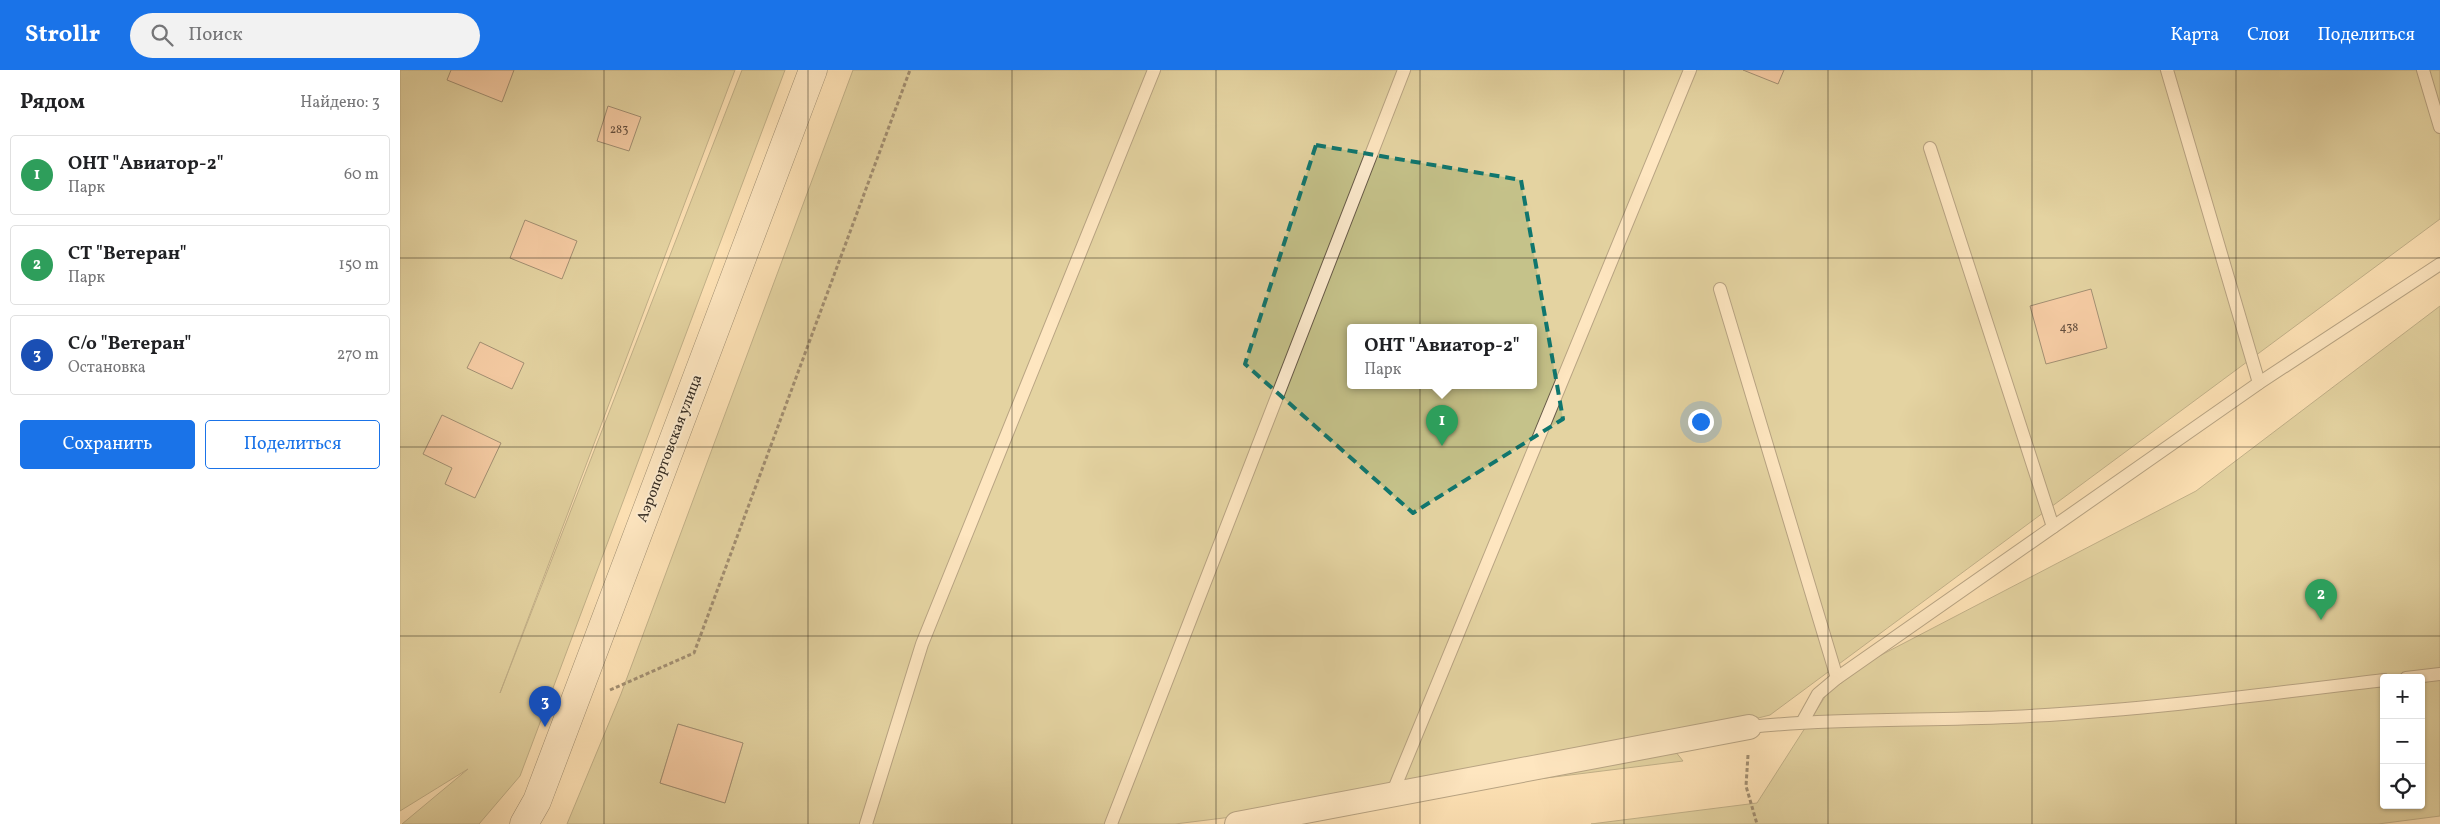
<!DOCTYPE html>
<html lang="ru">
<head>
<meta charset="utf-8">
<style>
	body { margin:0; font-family:Vollkorn,serif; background:#f2f2f2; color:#202124 }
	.controls { position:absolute; right:15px; bottom:15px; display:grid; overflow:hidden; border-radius:5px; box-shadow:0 1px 4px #0004 }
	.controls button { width:45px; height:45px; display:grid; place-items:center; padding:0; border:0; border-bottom:1px solid #e0e0e0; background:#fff; color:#202124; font:25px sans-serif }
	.you { position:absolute; left:1300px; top:351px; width:18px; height:18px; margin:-12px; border:4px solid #fff; border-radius:50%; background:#1a73e8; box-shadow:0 0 0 8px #1a73e833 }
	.badge { display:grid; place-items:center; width:32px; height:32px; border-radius:50%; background:#1a73e8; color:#fff; font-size:16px; font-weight:700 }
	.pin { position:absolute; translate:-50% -41px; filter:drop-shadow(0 1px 2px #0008) }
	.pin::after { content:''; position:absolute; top:26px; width:18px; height:15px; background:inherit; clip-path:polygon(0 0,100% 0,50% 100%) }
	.popup { position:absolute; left:947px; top:254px; width:190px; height:65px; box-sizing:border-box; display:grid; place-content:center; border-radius:5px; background:#fff; filter:drop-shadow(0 1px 4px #0005); font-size:16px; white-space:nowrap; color:#757577 }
	.popup b { font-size:19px; color:#202124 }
	.popup::after { content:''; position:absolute; left:50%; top:100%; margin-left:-10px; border:10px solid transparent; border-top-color:#fff }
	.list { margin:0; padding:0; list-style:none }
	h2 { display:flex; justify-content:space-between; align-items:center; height:65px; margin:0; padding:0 20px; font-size:21px }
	h2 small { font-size:16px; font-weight:400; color:#757577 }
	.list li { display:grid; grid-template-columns:32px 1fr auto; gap:15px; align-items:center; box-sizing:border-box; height:80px; margin:0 10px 10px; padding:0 10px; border:1px solid #e0e0e0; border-radius:5px }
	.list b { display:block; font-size:19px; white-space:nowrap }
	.list p { margin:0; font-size:16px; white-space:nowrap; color:#757577 }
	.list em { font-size:16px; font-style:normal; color:#757577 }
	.actions { display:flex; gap:10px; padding:15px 20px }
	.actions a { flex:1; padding:11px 0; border:1px solid #1a73e8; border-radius:5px; text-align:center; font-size:18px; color:#1a73e8 }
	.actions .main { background:#1a73e8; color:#fff }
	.icon { flex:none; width:28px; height:28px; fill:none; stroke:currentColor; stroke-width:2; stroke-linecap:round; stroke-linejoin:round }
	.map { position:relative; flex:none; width:2040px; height:754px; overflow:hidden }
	header { display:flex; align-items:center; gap:30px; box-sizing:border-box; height:70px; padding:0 25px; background:#1a73e8; color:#fff }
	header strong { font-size:24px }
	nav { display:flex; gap:28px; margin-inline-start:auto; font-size:18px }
	.search { width:350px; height:45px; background:#f2f2f2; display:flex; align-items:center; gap:12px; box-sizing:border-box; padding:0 18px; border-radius:28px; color:#757577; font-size:19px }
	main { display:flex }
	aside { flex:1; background:#fff }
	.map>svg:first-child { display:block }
	.green { fill:#c5c28a; stroke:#7d7756; fill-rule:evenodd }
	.building { fill:#eeb291; stroke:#352c23 }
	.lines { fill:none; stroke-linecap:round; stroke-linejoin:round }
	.lane-casing { stroke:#675a48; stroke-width:14 }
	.street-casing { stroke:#675a48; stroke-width:26 }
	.secondary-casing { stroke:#352c23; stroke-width:29 }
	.path { stroke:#352c23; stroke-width:3; stroke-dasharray:4 2.5; stroke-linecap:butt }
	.lane { stroke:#feeccf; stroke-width:12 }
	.street { stroke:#feeccf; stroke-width:24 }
	.secondary { stroke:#feeccf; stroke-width:28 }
	.marked { fill:none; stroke:#0f766e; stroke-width:4; stroke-dasharray:10 6; stroke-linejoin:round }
	.grid { fill:none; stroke:#352c23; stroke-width:1; stroke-opacity:0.55 }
	.labels { text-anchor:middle; stroke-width:4; stroke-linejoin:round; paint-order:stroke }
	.number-label { font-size:12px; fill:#634e3e }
	.street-label { font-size:15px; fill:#352c23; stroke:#feeccf }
</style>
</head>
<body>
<header>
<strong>Strollr</strong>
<div class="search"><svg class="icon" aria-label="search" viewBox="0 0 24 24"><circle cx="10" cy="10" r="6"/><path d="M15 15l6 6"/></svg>Поиск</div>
<nav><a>Карта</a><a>Слои</a><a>Поделиться</a></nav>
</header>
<main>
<aside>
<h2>Рядом<small>Найдено: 3</small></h2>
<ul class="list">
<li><span class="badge" style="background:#2e9e5b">1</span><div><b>ОНТ &quot;Авиатор-2&quot;</b><p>Парк</p></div><em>60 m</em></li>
<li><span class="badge" style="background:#2e9e5b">2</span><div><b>СТ &quot;Ветеран&quot;</b><p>Парк</p></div><em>150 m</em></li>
<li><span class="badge" style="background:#1a4fb4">3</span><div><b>С/о &quot;Ветеран&quot;</b><p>Остановка</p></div><em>270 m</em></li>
</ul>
<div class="actions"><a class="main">Сохранить</a><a>Поделиться</a></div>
</aside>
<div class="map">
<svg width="2040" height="754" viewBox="0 0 2040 754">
	<rect width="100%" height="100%" fill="#fee2b5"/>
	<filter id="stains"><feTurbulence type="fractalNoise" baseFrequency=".004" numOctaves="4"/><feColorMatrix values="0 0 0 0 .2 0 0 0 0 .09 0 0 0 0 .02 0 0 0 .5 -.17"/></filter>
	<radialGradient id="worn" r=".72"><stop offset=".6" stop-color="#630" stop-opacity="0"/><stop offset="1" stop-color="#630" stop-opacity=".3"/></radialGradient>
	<g class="green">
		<polygon points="0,0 335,0 100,623 342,0 385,0 120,706 79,754 2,754 68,699 0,741"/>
		<path d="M453 0H2040V149L1370 645 1267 671 1283 691 775 754H167L221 624ZM951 257H1133V315H951ZM278 654 343 673 325 733 260 713Z"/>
		<path d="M2040 236V746L1978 754H1191L1357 733 1437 608 1796 421ZM1984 608H2021V735H1984Z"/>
	</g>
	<g class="building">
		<polygon points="51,0 114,0 102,32 47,10"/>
		<polygon points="1343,0 1384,0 1378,14"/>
		<polygon points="208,36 241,47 229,81 197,71"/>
		<polygon points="125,150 177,171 162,209 110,188"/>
		<polygon points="1691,219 1707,278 1646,294 1630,236"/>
		<polygon points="80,272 124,293 112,319 67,298"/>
		<polygon points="42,345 101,373 75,428 45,414 52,398 23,384"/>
		<polygon points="278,654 343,673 325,733 260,713"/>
	</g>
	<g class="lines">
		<defs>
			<g id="lane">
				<polyline points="1767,0 1859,313"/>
				<polyline points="2023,0 2040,57"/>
				<polyline points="1530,78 1653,457"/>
				<polyline points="1320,219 1437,608"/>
				<polyline points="2006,608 2040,604"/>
				<polyline points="1403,651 1418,624 1437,608 1859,313 2040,194"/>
				<path d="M1349 657C1436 648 1523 651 1610 647 1735 641 1860 625 1984 610"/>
				<polyline points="992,724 1290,0"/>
				<polyline points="466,754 522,574 754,0"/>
				<polyline points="711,754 1004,0"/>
			</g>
			<polyline id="street" points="837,754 1349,657"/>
			<polyline id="secondary" points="124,754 137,731 413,0"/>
		</defs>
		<use href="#lane" class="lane-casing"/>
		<use href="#street" class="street-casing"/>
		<use href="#secondary" class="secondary-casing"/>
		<g class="path">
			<polyline points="210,620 294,583 510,0"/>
			<polyline points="1348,685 1346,716 1357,754"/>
		</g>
		<use href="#lane" class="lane"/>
		<use href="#street" class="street"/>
		<use href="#secondary" class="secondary"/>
	</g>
	<path d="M0 0H2040V754H0ZM916 75 1121 110 1163 349 1013 443 845 294Z" fill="#fee2b5" fill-opacity=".55" fill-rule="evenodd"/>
	<path class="marked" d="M916 75 1121 110 1163 349 1013 443 845 294Z"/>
	<path class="grid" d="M204 0V754M408 0V754M612 0V754M816 0V754M1020 0V754M1224 0V754M1428 0V754M1632 0V754M1836 0V754M0 188H2040M0 377H2040M0 566H2040"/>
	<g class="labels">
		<g class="number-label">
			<text x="219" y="63">283</text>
			<text x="1669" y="261">438</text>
		</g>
		<g class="street-label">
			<text transform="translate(269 378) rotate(-69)" y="5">Аэропортовская улица</text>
		</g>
	</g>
	<rect width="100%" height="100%" filter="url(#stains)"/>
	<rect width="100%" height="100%" fill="url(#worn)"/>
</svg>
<div class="controls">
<button>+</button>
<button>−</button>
<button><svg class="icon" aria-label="locate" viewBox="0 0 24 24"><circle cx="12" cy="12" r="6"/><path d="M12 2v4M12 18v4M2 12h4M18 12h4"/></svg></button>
</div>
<div class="you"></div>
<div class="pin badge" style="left:1042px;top:376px;background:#2e9e5b">1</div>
<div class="popup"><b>ОНТ &quot;Авиатор-2&quot;</b>Парк</div>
<div class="pin badge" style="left:1921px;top:550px;background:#2e9e5b">2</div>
<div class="pin badge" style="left:145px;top:657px;background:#1a4fb4">3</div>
</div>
</main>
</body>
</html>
